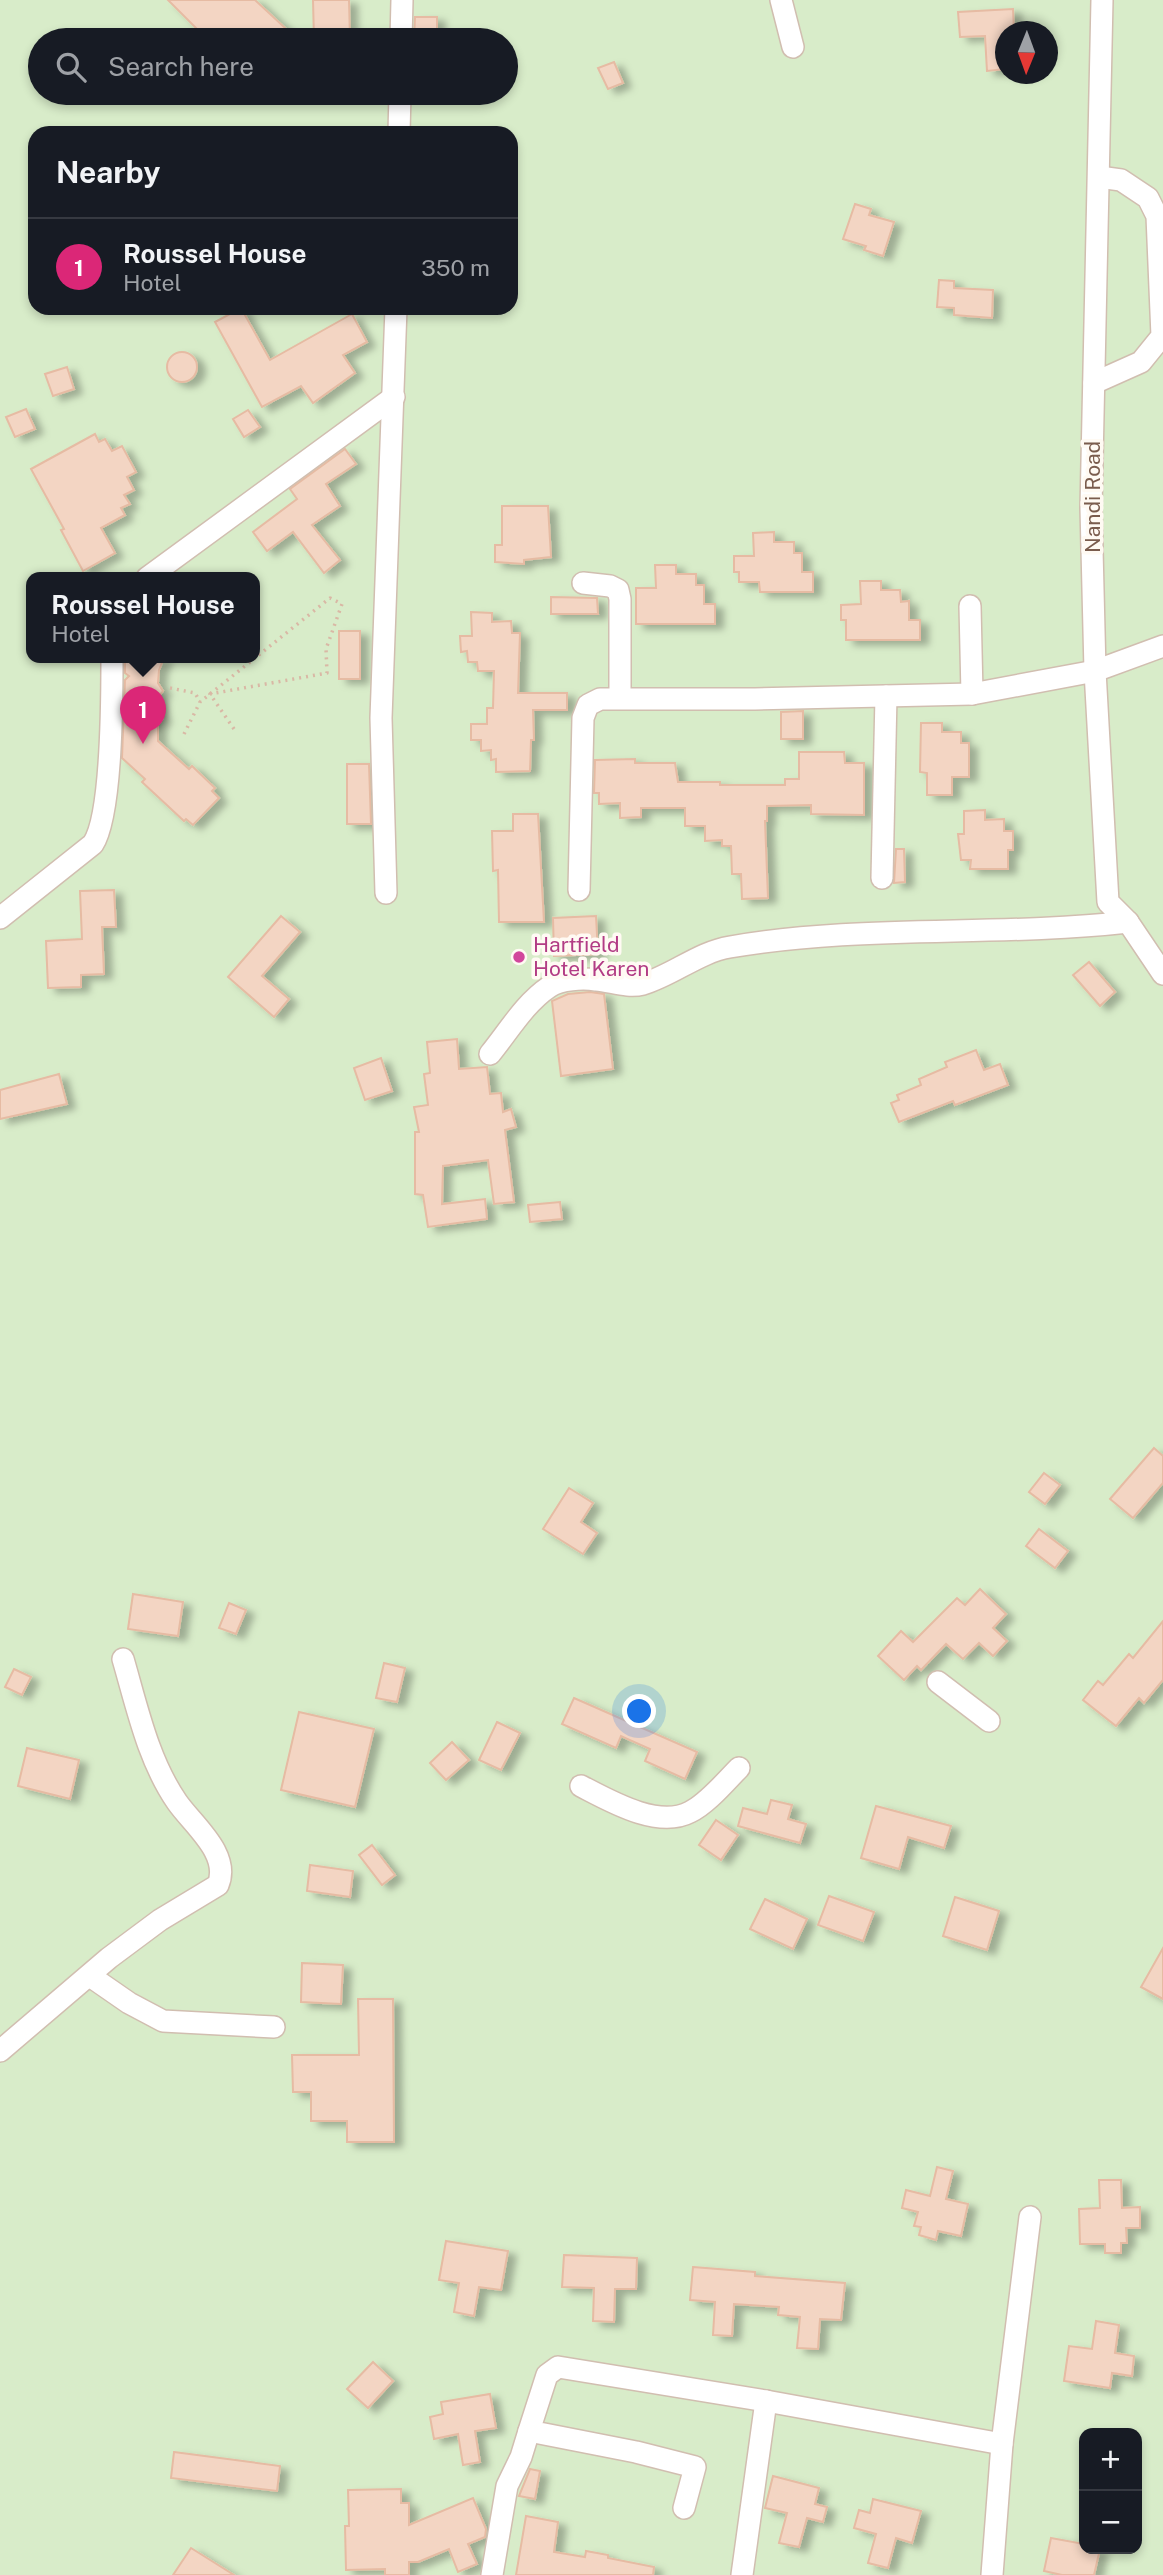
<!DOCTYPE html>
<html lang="en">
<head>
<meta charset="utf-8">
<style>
	body { margin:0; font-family:"Public Sans",sans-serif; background:#20242c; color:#f1f3f6 }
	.controls { position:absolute; right:21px; bottom:21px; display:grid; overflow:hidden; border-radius:14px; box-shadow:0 4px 10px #0003 }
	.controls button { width:63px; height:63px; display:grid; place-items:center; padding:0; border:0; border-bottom:2px solid #363941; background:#171b24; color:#f1f3f6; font:35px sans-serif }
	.compass { position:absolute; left:995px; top:21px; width:63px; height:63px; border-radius:50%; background:#171b24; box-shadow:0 4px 10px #0003; rotate:181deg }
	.you { position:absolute; left:640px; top:1712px; width:24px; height:24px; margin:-18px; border:5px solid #fff; border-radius:50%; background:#1a73e8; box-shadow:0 0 0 10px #1a73e833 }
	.badge { display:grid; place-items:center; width:46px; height:46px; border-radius:50%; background:#db2777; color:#fff; font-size:23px; font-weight:700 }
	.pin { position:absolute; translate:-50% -58px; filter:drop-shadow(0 2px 4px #0008) }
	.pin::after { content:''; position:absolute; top:37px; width:24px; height:21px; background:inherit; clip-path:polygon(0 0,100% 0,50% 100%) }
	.popup { position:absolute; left:26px; top:572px; width:234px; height:91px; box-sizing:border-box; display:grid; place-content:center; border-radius:14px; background:#171b24; filter:drop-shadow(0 2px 5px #0005); font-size:23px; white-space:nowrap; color:#9ea1a6 }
	.popup b { font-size:26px; color:#f1f3f6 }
	.popup::after { content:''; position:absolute; left:50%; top:100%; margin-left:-14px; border:14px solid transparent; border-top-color:#171b24 }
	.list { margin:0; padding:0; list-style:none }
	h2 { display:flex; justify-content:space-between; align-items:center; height:91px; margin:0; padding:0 28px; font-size:30px }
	h2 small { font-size:23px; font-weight:400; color:#9ea1a6 }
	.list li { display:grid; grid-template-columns:46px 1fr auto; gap:21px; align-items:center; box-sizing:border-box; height:98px; padding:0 28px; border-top:2px solid #363941 }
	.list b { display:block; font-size:26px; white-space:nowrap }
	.list p { margin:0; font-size:23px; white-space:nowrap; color:#9ea1a6 }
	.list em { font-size:23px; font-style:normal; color:#9ea1a6 }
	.icon { flex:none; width:38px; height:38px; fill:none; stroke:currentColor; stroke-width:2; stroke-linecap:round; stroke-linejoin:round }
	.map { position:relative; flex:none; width:1163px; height:2575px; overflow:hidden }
	.search { position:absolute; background:#171b24; box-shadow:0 4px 10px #0003; left:28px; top:28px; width:490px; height:77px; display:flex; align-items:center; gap:18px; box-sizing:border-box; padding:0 24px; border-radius:38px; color:#9ea1a6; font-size:26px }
	.panel { position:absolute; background:#171b24; box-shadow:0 4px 10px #0003; left:28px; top:126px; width:490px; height:189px; border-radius:21px }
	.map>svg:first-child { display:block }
	.green { fill:#d8ecc9; fill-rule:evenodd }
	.building { fill:#f3d5c3; stroke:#e6bba3; stroke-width:2; filter:url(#shadow) }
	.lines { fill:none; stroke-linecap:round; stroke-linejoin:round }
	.minor-casing { stroke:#d1beb0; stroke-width:24 }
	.path { stroke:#d9b8a5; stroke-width:3.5; stroke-dasharray:2 5; stroke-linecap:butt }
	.minor { stroke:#fff; stroke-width:21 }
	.hotel-dot { fill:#d1479c; stroke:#fffaf3; stroke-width:2.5 }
	.labels { text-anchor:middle; stroke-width:7; stroke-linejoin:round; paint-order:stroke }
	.street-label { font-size:21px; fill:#7a5c4d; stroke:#fffaf3 }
	.hotel-label { font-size:21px; fill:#b23c85; stroke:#fffaf3; text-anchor:start }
</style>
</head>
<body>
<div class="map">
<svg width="1163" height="2575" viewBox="0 0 1163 2575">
	<defs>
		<filter id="shadow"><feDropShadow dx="8" dy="4.5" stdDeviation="3.5" flood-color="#0004"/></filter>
	</defs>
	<rect width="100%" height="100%" fill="#fdf6ec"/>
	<path class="green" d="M0 0H1163V2575H0ZM1006 32H1048V74H1006ZM40 40H506V93H40ZM35 133H511V308H35ZM31 578H255V658H31ZM1084 2433H1137V2549H1084Z"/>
	<g class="building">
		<polygon points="168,0 255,0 298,40 208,40"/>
		<polygon points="313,0 349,0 350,40 314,40"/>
		<polygon points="1013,9 1014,32 1005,32 1005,69 987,71 985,36 960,37 958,12"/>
		<polygon points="415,17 437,17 437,40 414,40"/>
		<polygon points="614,62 623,83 608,89 598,68"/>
		<polygon points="855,204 871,209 869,215 894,222 883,256 864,250 866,246 843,239"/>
		<polygon points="939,280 954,281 954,288 993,290 992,318 954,315 954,308 937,307"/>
		<polygon points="241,308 270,360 352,314 367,342 343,355 355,373 313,403 301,386 262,407 215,322"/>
		<circle cx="182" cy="367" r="15"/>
		<polygon points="67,367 74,389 53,396 45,374"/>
		<polygon points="26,409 35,429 15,437 6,417"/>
		<polygon points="248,410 260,427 244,437 233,419"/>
		<polygon points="95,434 99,442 105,439 112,451 122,446 136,472 127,477 134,490 124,495 130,504 121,508 125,515 101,528 115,553 83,571 61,530 64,529 31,469"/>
		<polygon points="345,449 356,464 326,484 340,506 312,525 340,560 324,573 293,532 267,551 253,532 297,499 290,489"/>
		<polygon points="502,506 548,506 551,557 524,560 524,564 495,562 495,545 502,545"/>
		<polygon points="774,532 774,542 794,542 794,553 802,553 802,572 813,572 813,592 760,592 759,582 739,582 739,572 734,572 734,556 754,556 753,533"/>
		<polygon points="655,565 676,565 676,574 696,574 696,585 704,585 704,604 715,604 715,624 636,624 636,588 656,588"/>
		<polygon points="860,581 881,581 881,590 900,590 901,602 909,601 909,620 920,620 920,640 846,640 846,620 841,620 841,605 861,604"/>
		<polygon points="551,597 597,598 598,614 551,614"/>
		<polygon points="471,612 492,613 492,622 511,621 512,633 520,633 518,693 567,693 567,710 533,710 534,740 531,740 530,771 496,772 496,759 491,760 491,750 481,751 481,740 471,740 471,724 487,724 487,708 493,708 494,671 478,671 477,662 468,662 467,651 461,652 460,636 472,636"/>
		<rect x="339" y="631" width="21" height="48"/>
		<polygon points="125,658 164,658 159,670 158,683 163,691 159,696 159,710 163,718 158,725 158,741 189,769 192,766 215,788 212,791 219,798 193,825 186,819 184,821 142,782 145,779 122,758 125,680 129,676 125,673"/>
		<polygon points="803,711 803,739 781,739 781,712"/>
		<polygon points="921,723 942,723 942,732 961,732 961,743 969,743 969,777 952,777 952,795 927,795 927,773 920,772"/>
		<polygon points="799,752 844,752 845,763 864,763 864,815 811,814 811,805 767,806 767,821 765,821 768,898 742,899 741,874 732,874 731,846 722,846 722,840 705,841 705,826 685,826 685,808 641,808 641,817 620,818 620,803 599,804 599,793 594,793 595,760 635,759 635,763 675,763 678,782 720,782 720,785 785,785 785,779 799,779"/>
		<polygon points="347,764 369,764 371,824 347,824"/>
		<polygon points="985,810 985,820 1004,819 1004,831 1013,831 1013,850 1008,850 1008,869 970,869 971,860 961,860 958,834 964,834 964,811"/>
		<polygon points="513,814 538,814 544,922 499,922 498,870 493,871 492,831 513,831"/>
		<polygon points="896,849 904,849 905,882 894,883"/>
		<polygon points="114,890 116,927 102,927 104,974 81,975 81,987 48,988 46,941 82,939 80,891"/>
		<polygon points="281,916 300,932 262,976 289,999 274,1017 228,977"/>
		<polygon points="596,916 598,954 554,956 553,918"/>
		<polygon points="1089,962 1115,992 1100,1006 1073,975"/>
		<polygon points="590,992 604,994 613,1069 561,1076 552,1001 568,994"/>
		<polygon points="457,1039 459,1069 487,1067 490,1094 501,1093 503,1112 511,1109 516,1127 505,1130 514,1202 494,1204 488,1160 443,1166 442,1204 485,1199 487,1219 428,1227 423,1195 415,1194 415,1132 419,1132 414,1107 428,1105 424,1074 430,1073 427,1042"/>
		<polygon points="976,1050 984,1070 1000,1064 1008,1085 955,1105 953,1101 899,1122 891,1103 899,1100 897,1095 921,1085 919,1079 947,1067 945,1062"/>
		<polygon points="381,1058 392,1091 365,1100 354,1068"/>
		<polygon points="59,1074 67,1104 0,1119 0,1090"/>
		<polygon points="560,1202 562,1219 530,1222 528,1205"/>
		<polygon points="1154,1448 1163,1456 1163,1483 1133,1518 1110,1499"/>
		<polygon points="1044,1473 1060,1485 1045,1504 1029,1492"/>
		<polygon points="569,1488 593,1503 581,1522 597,1533 583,1554 543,1529"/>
		<polygon points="1039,1529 1068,1551 1055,1568 1026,1546"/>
		<polygon points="980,1589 1006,1614 993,1628 1007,1641 993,1656 979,1643 963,1659 946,1644 921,1670 917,1666 904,1680 878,1656 901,1631 913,1642 957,1598 965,1605"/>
		<polygon points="133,1594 183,1602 178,1636 128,1629"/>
		<polygon points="229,1603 246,1610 236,1634 219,1628"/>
		<polygon points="1163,1621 1163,1680 1144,1703 1139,1698 1116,1726 1083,1700 1098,1681 1103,1685 1129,1654 1133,1658"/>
		<polygon points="384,1663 405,1668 397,1702 376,1698"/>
		<polygon points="14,1669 31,1677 22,1695 5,1687"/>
		<polygon points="574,1698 697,1752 685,1779 645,1761 650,1749 621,1736 616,1748 562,1724"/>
		<polygon points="299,1712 374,1729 355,1807 281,1790"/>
		<polygon points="497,1722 520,1733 501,1770 479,1760"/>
		<polygon points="452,1742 469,1760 446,1780 430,1763"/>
		<polygon points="27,1748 79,1760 70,1799 18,1786"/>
		<polygon points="771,1800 792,1805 788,1819 806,1824 800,1843 738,1826 743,1808 767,1814"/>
		<polygon points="876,1806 951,1826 944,1848 908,1837 899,1869 861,1858"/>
		<polygon points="716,1820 738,1835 721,1860 699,1845"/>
		<polygon points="372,1845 395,1875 382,1885 359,1855"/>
		<polygon points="310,1865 353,1871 350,1897 307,1891"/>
		<polygon points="829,1896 874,1912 863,1941 818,1925"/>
		<polygon points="955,1897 999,1911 987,1950 943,1936"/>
		<polygon points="765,1899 807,1919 793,1949 750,1929"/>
		<polygon points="1163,1948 1163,1999 1141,1987"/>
		<polygon points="302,1963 343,1965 341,2004 301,2002"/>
		<polygon points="358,1999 393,1999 394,2142 347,2142 347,2121 311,2121 311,2092 293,2092 292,2055 359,2055"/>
		<polygon points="937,2167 953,2171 946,2199 968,2204 961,2236 938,2231 936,2240 919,2235 921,2227 914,2226 918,2212 902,2208 906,2190 930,2196"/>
		<polygon points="1099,2180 1121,2180 1122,2208 1140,2207 1140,2228 1126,2228 1127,2243 1121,2243 1121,2253 1105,2253 1105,2244 1080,2244 1079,2209 1100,2208"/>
		<polygon points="446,2241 508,2251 501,2290 479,2287 474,2316 454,2312 459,2283 439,2280"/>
		<polygon points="564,2255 637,2258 636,2289 615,2289 614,2322 593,2321 594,2288 562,2287"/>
		<polygon points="693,2267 755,2272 755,2276 845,2283 841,2320 820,2319 818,2349 797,2348 800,2317 778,2315 779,2307 734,2304 732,2336 713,2335 715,2302 690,2300"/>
		<polygon points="1096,2321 1119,2325 1115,2353 1134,2356 1132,2376 1112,2373 1110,2388 1064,2381 1069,2346 1092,2349"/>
		<polygon points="373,2362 393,2381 368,2408 347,2389"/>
		<polygon points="490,2394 496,2428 475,2431 480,2462 463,2465 458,2434 434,2439 430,2417 443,2414 441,2402"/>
		<polygon points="174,2452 280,2466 277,2491 171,2478"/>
		<polygon points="530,2469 540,2471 535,2499 519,2496"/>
		<polygon points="773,2476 819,2488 815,2504 827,2507 823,2522 807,2518 799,2547 779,2543 787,2513 765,2508"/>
		<polygon points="401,2489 401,2503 409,2503 409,2525 473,2498 486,2529 485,2537 468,2544 477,2564 458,2572 449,2549 418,2562 409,2562 409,2575 385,2575 385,2569 346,2570 345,2526 349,2526 348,2490"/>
		<polygon points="873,2499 921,2511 912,2543 896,2538 888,2568 868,2563 876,2534 854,2528 859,2510 870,2513"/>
		<polygon points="526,2516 558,2522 554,2552 585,2557 586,2551 608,2555 608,2558 654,2567 653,2575 516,2575"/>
		<polygon points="1051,2538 1084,2544 1084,2549 1100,2549 1094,2575 1062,2575 1044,2571"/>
		<polygon points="191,2548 234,2575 173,2575"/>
	</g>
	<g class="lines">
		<defs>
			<g id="minor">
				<polyline points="781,0 793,47"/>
				<polyline points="1102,0 1091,508 1095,671 1108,902 1128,922 1163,974"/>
				<polyline points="401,40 402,0"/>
				<polyline points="399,133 400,93"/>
				<polyline points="1094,383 1141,362 1162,336 1157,216 1148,198 1121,180 1099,177"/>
				<polyline points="147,578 394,397"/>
				<polyline points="583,583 610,586 618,590 620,599 620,698"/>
				<polyline points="970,606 972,694"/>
				<polyline points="882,878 886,696"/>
				<polyline points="579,890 583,718 588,705 600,699 755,699 972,694 1095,671 1163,646"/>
				<polyline points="386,893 381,718 396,308"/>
				<path d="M0 918 93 844C112 815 112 697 112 658"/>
				<path d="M490 1054C508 1032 525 1003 549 987 560 979 583 978 596 980 611 981 627 988 643 984 673 975 699 952 730 947 862 924 996 937 1128 922"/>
				<polyline points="938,1682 989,1721"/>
				<path d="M581 1786C610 1801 658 1829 690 1812 707 1804 726 1781 739 1768"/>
				<polyline points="90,1976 129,2003 163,2021 274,2027"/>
				<path d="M0 2051 109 1958 160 1920 218 1885C231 1854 193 1825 177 1802 148 1760 137 1707 123 1659"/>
				<polyline points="684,2508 695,2467 636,2452 529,2431 547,2375 558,2367 766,2401 1002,2444"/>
				<polyline points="492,2575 507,2486 521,2457 529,2431"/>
				<polyline points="742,2575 766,2401"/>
				<polyline points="992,2575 1002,2444 1030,2217"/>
			</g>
		</defs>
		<use href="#minor" class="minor-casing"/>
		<g class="path">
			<polyline points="170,688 195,693 200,702"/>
			<polyline points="234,729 210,694 327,673 326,649 342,604 330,598 255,658"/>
			<polyline points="184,734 200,702 255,658"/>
		</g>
		<use href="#minor" class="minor"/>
	</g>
	<circle class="hotel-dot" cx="519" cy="957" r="7"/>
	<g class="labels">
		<g class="street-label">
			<text transform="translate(1093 497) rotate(-90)" y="7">Nandi Road</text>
		</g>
		<g class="hotel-label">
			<text x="533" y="952">Hartfield<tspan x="533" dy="24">Hotel Karen</tspan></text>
		</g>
	</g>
</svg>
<div class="controls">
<button>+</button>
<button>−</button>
</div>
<svg class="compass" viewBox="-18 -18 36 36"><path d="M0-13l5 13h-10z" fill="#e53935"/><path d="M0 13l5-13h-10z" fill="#9ea1a6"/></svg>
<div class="you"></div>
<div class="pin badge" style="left:143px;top:744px">1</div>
<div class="popup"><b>Roussel House</b>Hotel</div>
<div class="search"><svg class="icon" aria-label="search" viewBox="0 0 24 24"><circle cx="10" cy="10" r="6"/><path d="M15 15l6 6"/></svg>Search here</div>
<section class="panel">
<h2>Nearby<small></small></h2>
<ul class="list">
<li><span class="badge">1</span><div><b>Roussel House</b><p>Hotel</p></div><em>350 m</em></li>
</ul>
</section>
</div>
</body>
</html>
